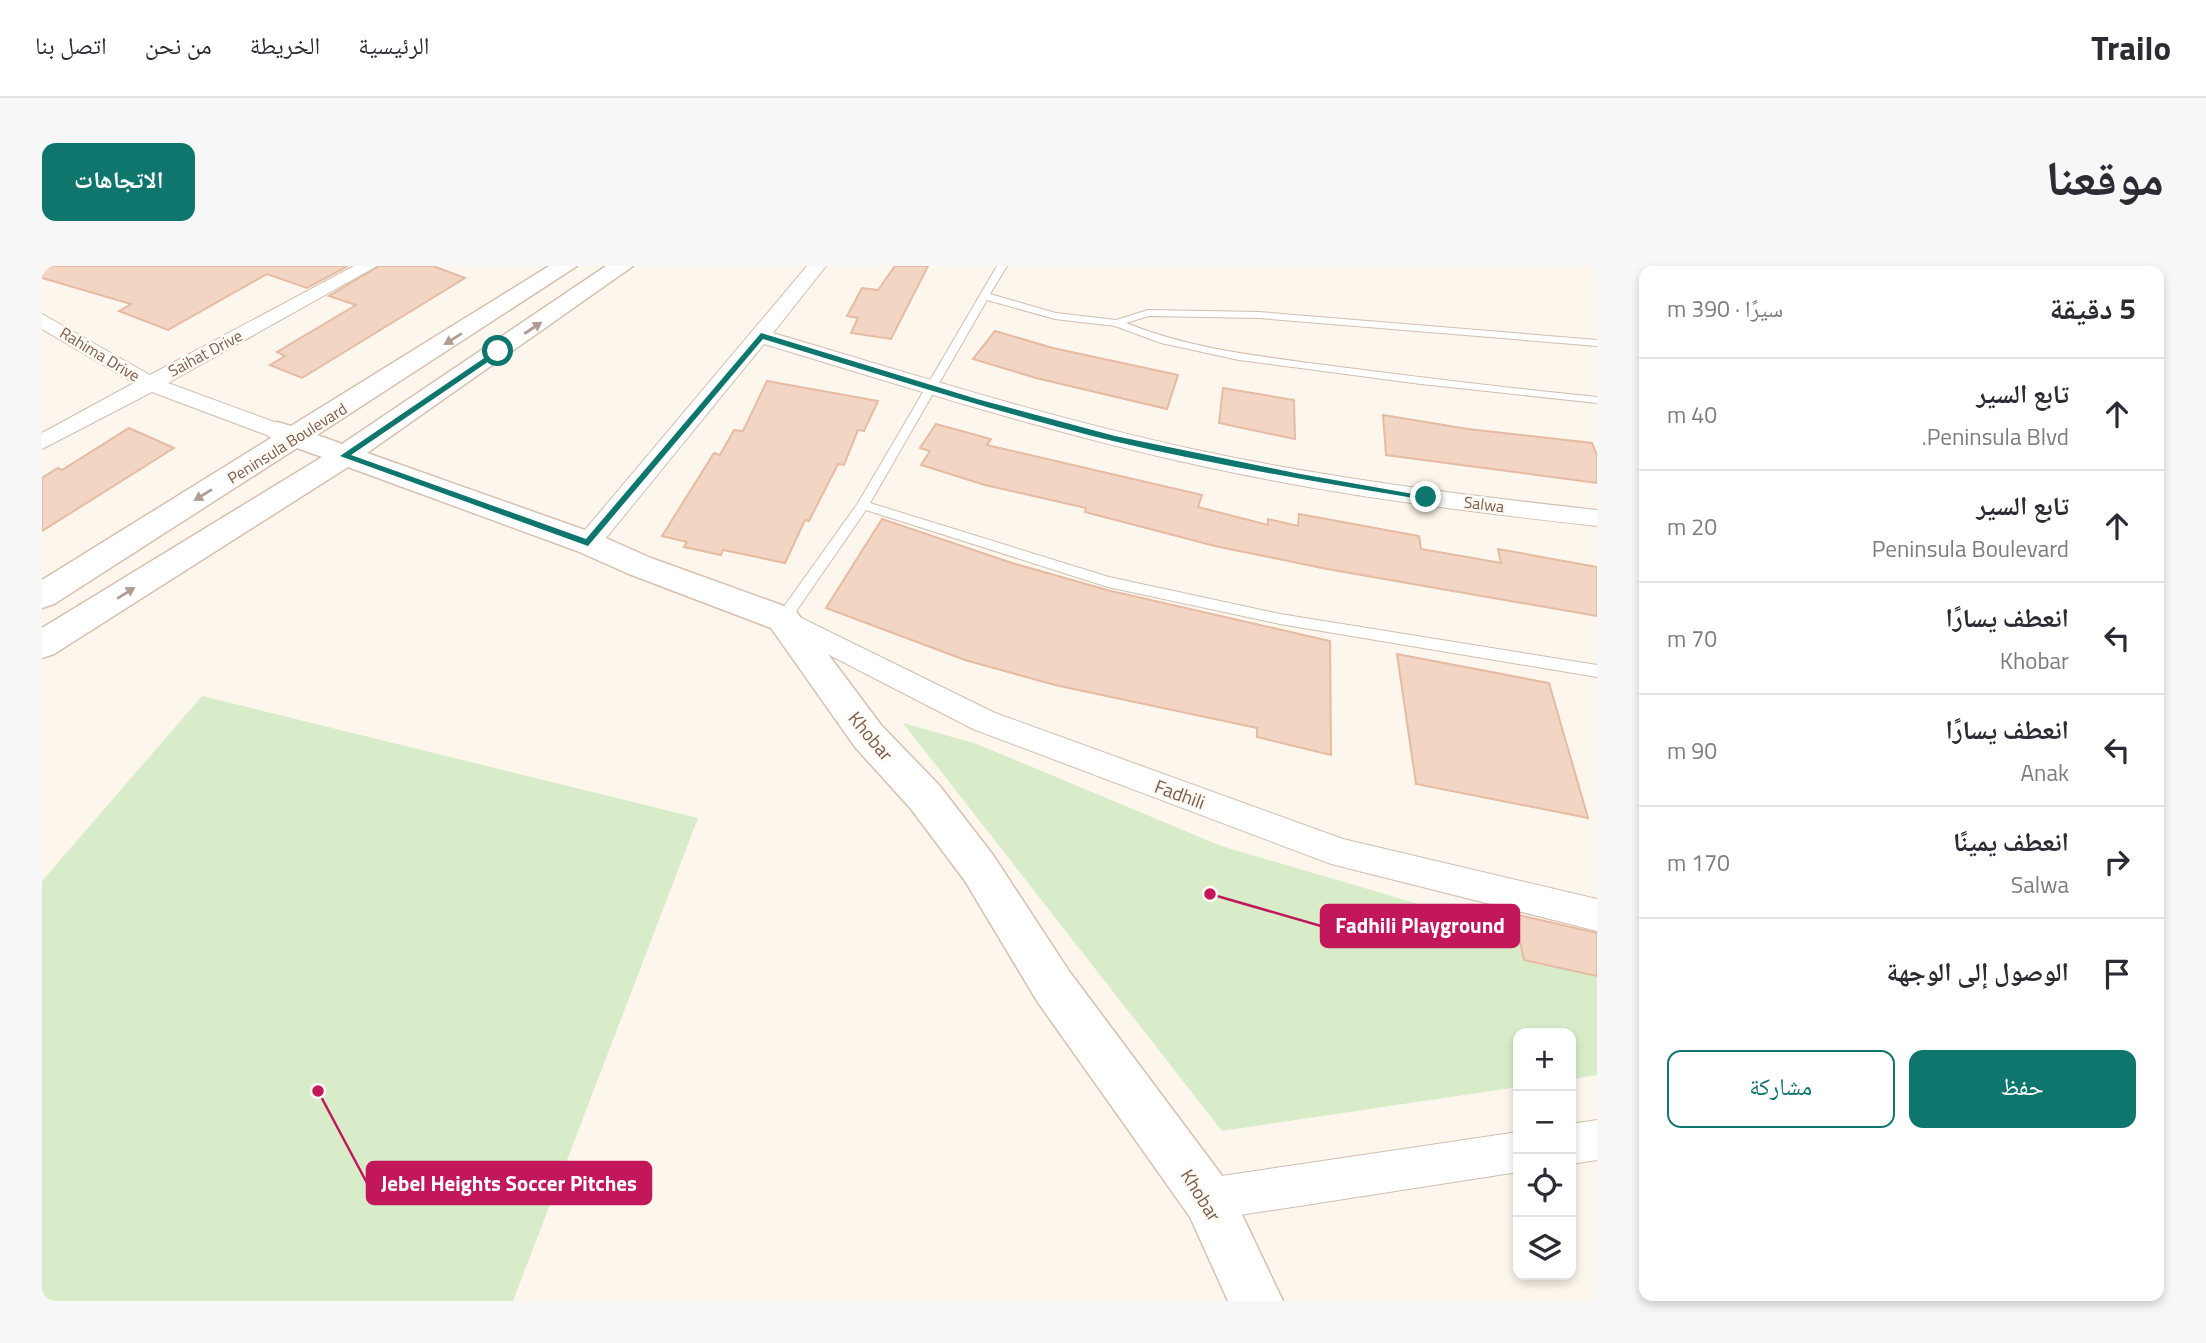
<!DOCTYPE html>
<html lang="ar">
<head>
<meta charset="utf-8">
<style>
	body { margin:0; font-family:"Titillium Web","Noto Naskh Arabic",sans-serif; background:#f7f7f7; color:#2b2b33; direction:rtl }
	.controls { position:absolute; right:21px; bottom:21px; display:grid; overflow:hidden; border-radius:14px; box-shadow:0 4px 10px #0003 }
	.controls button { width:63px; height:63px; display:grid; place-items:center; padding:0; border:0; border-bottom:2px solid #e1e1e2; background:#fff; color:#2b2b33; font:35px sans-serif }
	.stop { position:absolute; width:21px; height:21px; margin:-16px; border:5px solid #0f766e; border-radius:50%; background:#fff }
	.stop.end { background:#0f766e; border-color:#fff; box-shadow:0 2px 7px #0008 }
	.list { margin:0; padding:0; list-style:none }
	h2 { display:flex; justify-content:space-between; align-items:center; height:91px; margin:0; padding:0 28px; font-size:30px }
	h2 small { font-size:23px; font-weight:400; color:#7c7c81 }
	.list li { display:grid; grid-template-columns:46px 1fr auto; gap:21px; align-items:center; box-sizing:border-box; height:112px; padding:0 28px; border-top:2px solid #e1e1e2 }
	.list b { display:block; font-size:26px; white-space:nowrap }
	.list p { margin:0; font-size:23px; white-space:nowrap; color:#7c7c81 }
	.list em { font-size:23px; font-style:normal; color:#7c7c81 }
	.actions { display:flex; gap:14px; padding:21px 28px }
	.actions a { flex:1; padding:16px 0; border:2px solid #0f766e; border-radius:14px; text-align:center; font-size:24px; color:#0f766e }
	.actions .main { background:#0f766e; color:#fff }
	.icon { flex:none; width:38px; height:38px; fill:none; stroke:currentColor; stroke-width:2; stroke-linecap:round; stroke-linejoin:round }
	.map { position:relative; flex:none; width:1555px; height:1035px; overflow:hidden; direction:ltr; border-radius:14px }
	header { display:flex; align-items:center; gap:42px; box-sizing:border-box; height:98px; padding:0 35px; background:#fff; border-bottom:2px solid #e1e1e2 }
	header strong { font-size:33px }
	nav { display:flex; gap:38px; margin-inline-start:auto; font-size:24px }
	.intro { display:flex; align-items:center; justify-content:space-between; box-sizing:border-box; height:168px; padding:0 42px }
	h1 { margin:0; font-size:49px }
	.button { padding:18px 32px; border-radius:14px; background:#0f766e; color:#fff; font-size:24px; font-weight:700 }
	main { display:flex; gap:42px; padding:0 42px }
	aside { flex:1; background:#fff; border-radius:14px; box-shadow:0 4px 10px #0003 }
	.map>svg:first-child { display:block }
	.green { fill:#d8ecc9 }
	.building { fill:#f3d5c3; stroke:#e6bba3; stroke-width:2 }
	.lines { fill:none; stroke-linecap:round; stroke-linejoin:round }
	.service-casing { stroke:#d1beb0; stroke-width:2 }
	.minor-casing { stroke:#d1beb0; stroke-width:2 }
	.secondary-casing { stroke:#d6c0b0; stroke-width:3 }
	.service { fill:#fff; fill-rule:evenodd }
	.minor { fill:#fff; fill-rule:evenodd }
	.secondary { fill:#fff; fill-rule:evenodd }
	.oneway { fill:#af9d94 }
	.route { fill:#0f766e }
	.labels { text-anchor:middle; stroke-width:5; stroke-linejoin:round; paint-order:stroke }
	.far-street-label { font-size:16px; fill:#7a5c4d; stroke:#fffaf3 }
	.street-label { font-size:19px; fill:#7a5c4d; stroke:#fffaf3 }
	.leader { fill:none; stroke:#c2185b; stroke-width:2.5 }
	.callout-dot { fill:#c2185b; stroke:#fffaf3; stroke-width:2.5 }
	.callout { fill:#c2185b; stroke:#c2185b; stroke-width:2.5 }
	.callout-label { font-size:21px; text-anchor:middle; font-weight:bold; fill:#fff }
</style>
</head>
<body>
<header>
<strong>Trailo</strong>
<nav><a>الرئيسية</a><a>الخريطة</a><a>من نحن</a><a>اتصل بنا</a></nav>
</header>
<div class="intro"><h1>موقعنا</h1><a class="button">الاتجاهات</a></div>
<main>
<aside>
<h2>5 دقيقة<small>سيرًا · 390 m</small></h2>
<ul class="list">
<li><svg class="icon" aria-label="ahead" viewBox="0 0 24 24"><path d="M12 20V5M6 11l6-6 6 6"/></svg><div><b>تابع السير</b><p>Peninsula Blvd.</p></div><em>40 m</em></li>
<li><svg class="icon" aria-label="ahead" viewBox="0 0 24 24"><path d="M12 20V5M6 11l6-6 6 6"/></svg><div><b>تابع السير</b><p>Peninsula Boulevard</p></div><em>20 m</em></li>
<li><svg class="icon" aria-label="left" viewBox="0 0 24 24"><path d="M17 20v-9H6M10 6l-5 5 5 5"/></svg><div><b>انعطف يسارًا</b><p>Khobar</p></div><em>70 m</em></li>
<li><svg class="icon" aria-label="left" viewBox="0 0 24 24"><path d="M17 20v-9H6M10 6l-5 5 5 5"/></svg><div><b>انعطف يسارًا</b><p>Anak</p></div><em>90 m</em></li>
<li><svg class="icon" aria-label="right" viewBox="0 0 24 24"><path d="M7 20v-9h11M14 6l5 5-5 5"/></svg><div><b>انعطف يمينًا</b><p>Salwa</p></div><em>170 m</em></li>
<li><svg class="icon" aria-label="arrive" viewBox="0 0 24 24"><path d="M6 21V4h12l-3 4 3 4H6"/></svg><div><b>الوصول إلى الوجهة</b></div></li>
</ul>
<div class="actions"><a class="main">حفظ</a><a>مشاركة</a></div>
</aside>
<div class="map">
<svg width="1555" height="1035" viewBox="0 0 1555 1035">
	<rect width="100%" height="100%" fill="#fdf6ec"/>
	<g class="green">
		<polygon points="160,430 656,552 471,1035 0,1035 0,615"/>
		<polygon points="861,457 935,478 1179,580 1503,675 1555,687 1555,809 1529,813 1529,767 1476,767 1476,821 1180,865"/>
	</g>
	<g class="building">
		<polygon points="0,0 306,0 265,22 225,8 126,64 77,45 89,38 0,12"/>
		<polygon points="337,0 391,0 423,12 260,112 228,99 243,90 235,86 314,39 287,30"/>
		<polygon points="853,0 886,0 849,73 809,67 816,52 805,50 820,22 836,24"/>
		<polygon points="953,65 1011,82 1136,109 1125,143 994,112 931,93"/>
		<polygon points="725,115 836,135 822,165 816,164 802,199 796,198 767,255 763,254 743,297 681,284 679,289 642,281 645,276 620,270 672,187 678,189 692,164 701,165"/>
		<polygon points="1181,122 1252,134 1253,173 1177,157"/>
		<polygon points="1341,149 1426,163 1550,177 1555,189 1555,217 1344,189"/>
		<polygon points="894,158 949,173 945,179 1160,229 1156,241 1226,259 1226,253 1256,260 1257,248 1377,270 1379,283 1459,297 1456,283 1555,301 1555,350 1285,303 1173,280 1043,246 1044,242 943,219 879,199 888,185 878,182"/>
		<polygon points="87,162 132,182 0,265 0,212 16,202 20,204"/>
		<polygon points="840,253 970,297 1065,324 1288,375 1289,489 1215,471 1215,462 1013,419 923,394 784,342"/>
		<polygon points="1355,388 1507,417 1546,552 1374,518"/>
		<polygon points="1472,648 1555,667 1555,710 1482,694"/>
	</g>
	<g class="lines">
		<defs>
			<path id="service" d="M955 0H965L948 28 1014 47 1074 54 1106 44 1217 46 1555 74V80L1217 52 1107 50 1084 57C1148 83 1216 90 1283 99 1374 111 1464 122 1555 131V137L1379 118 1197 94 1119 77 1073 60 1013 53 945 34 828 237 1067 311 1238 348 1555 399V411L1238 358 1066 321 824 244 746 357H736L734 353 736 349 816 237Z"/>
			<g id="minor">
				<polygon points="312,0 335,0 126,117 243,160 246,165 243,170 227,170 110,126 0,183 0,167 92,117 0,63 0,48 108,109"/>
				<path d="M765 0H784L731 67C870 108 1008 152 1150 183 1284 212 1420 229 1555 244V260C1420 245 1284 228 1151 198 1006 166 864 121 722 78L555 283 546 286 537 283 533 277 537 271Z"/>
				<polygon points="741,343 953,447 1301,573 1555,633 1555,665 1289,598 931,463 731,360 727,353 731,346"/>
				<polygon points="1555,854 1555,894 1529,898 1529,858"/>
				<polygon points="1476,866 1476,906 1166,954 1151,948 1145,933 1151,918 1166,912"/>
			</g>
			<polygon id="secondary" points="507,0 535,0 275,169 300,178 564,0 591,0 325,187 557,269 609,292 753,344 839,459 897,519 951,589 1027,705 1184,915 1241,1035 1186,1035 1148,951 995,735 923,615 869,543 813,481 729,362 587,308 535,285 306,201 12,388 0,392 0,362 280,191 255,182 12,338 0,342 0,314 229,172 221,165 225,159 235,156 249,160"/>
		</defs>
		<use href="#service" class="service-casing"/>
		<use href="#minor" class="minor-casing"/>
		<use href="#secondary" class="secondary-casing"/>
		<use href="#service" class="service"/>
		<use href="#minor" class="minor"/>
		<use href="#secondary" class="secondary"/>
	</g>
	<defs><path id="oneway-solid" d="M-6-.8H1V-3.2L6.5 0L1 3.2V.8H-6Z" transform="scale(1.75)"/></defs>
	<g class="oneway">
		<use href="#oneway-solid" transform="translate(491 62) rotate(-33)"/>
		<use href="#oneway-solid" transform="translate(411 73) rotate(148)"/>
		<use href="#oneway-solid" transform="translate(161 229) rotate(148)"/>
		<use href="#oneway-solid" transform="translate(84 327) rotate(-32)"/>
	</g>
	<path class="route" d="M719 67 935 133 1073 170 1253 207 1388 231 1384 234C1279 217 1174 199 1071 175 953 146 837 108 721 73L546 280 298 190 454 84H459V87L309 189 544 273Z"/>
	<g class="labels">
		<g class="far-street-label">
			<text transform="translate(163 87) rotate(-28)" y="6">Saihat Drive</text>
			<text transform="translate(58 88) rotate(31)" y="6">Rahima Drive</text>
			<text transform="translate(245 177) rotate(-32)" y="6">Peninsula Boulevard</text>
			<text transform="translate(1442 238) rotate(7)" y="6">Salwa</text>
		</g>
		<g class="street-label">
			<text transform="translate(829 470) rotate(50)" y="7">Khobar</text>
			<text transform="translate(1138 528) rotate(20)" y="7">Fadhili</text>
			<text transform="translate(1159 929) rotate(58)" y="7">Khobar</text>
		</g>
	</g>
	<path class="leader" d="M1168 628L1279 660M276 825L325 917"/>
	<g class="callout-dot">
		<circle cx="1168" cy="628" r="7"/>
		<circle cx="276" cy="825" r="7"/>
	</g>
	<g class="callout">
		<rect x="1279" y="639" width="198" height="42" rx="7"/>
		<rect x="325" y="896" width="284" height="42" rx="7"/>
	</g>
	<g class="callout-label">
		<text x="1378" y="667">Fadhili Playground</text>
		<text x="467" y="925">Jebel Heights Soccer Pitches</text>
	</g>
</svg>
<div class="controls">
<button>+</button>
<button>−</button>
<button><svg class="icon" aria-label="locate" viewBox="0 0 24 24"><circle cx="12" cy="12" r="6"/><path d="M12 2v4M12 18v4M2 12h4M18 12h4"/></svg></button>
<button><svg class="icon" aria-label="layers" viewBox="0 0 24 24"><path d="M12 4l9 5-9 5-9-5zM3 14l9 5 9-5"/></svg></button>
</div>
<div class="stop" style="left:456px;top:85px"></div>
<div class="stop end" style="left:1384px;top:231px"></div>
</div>
</main>
</body>
</html>
